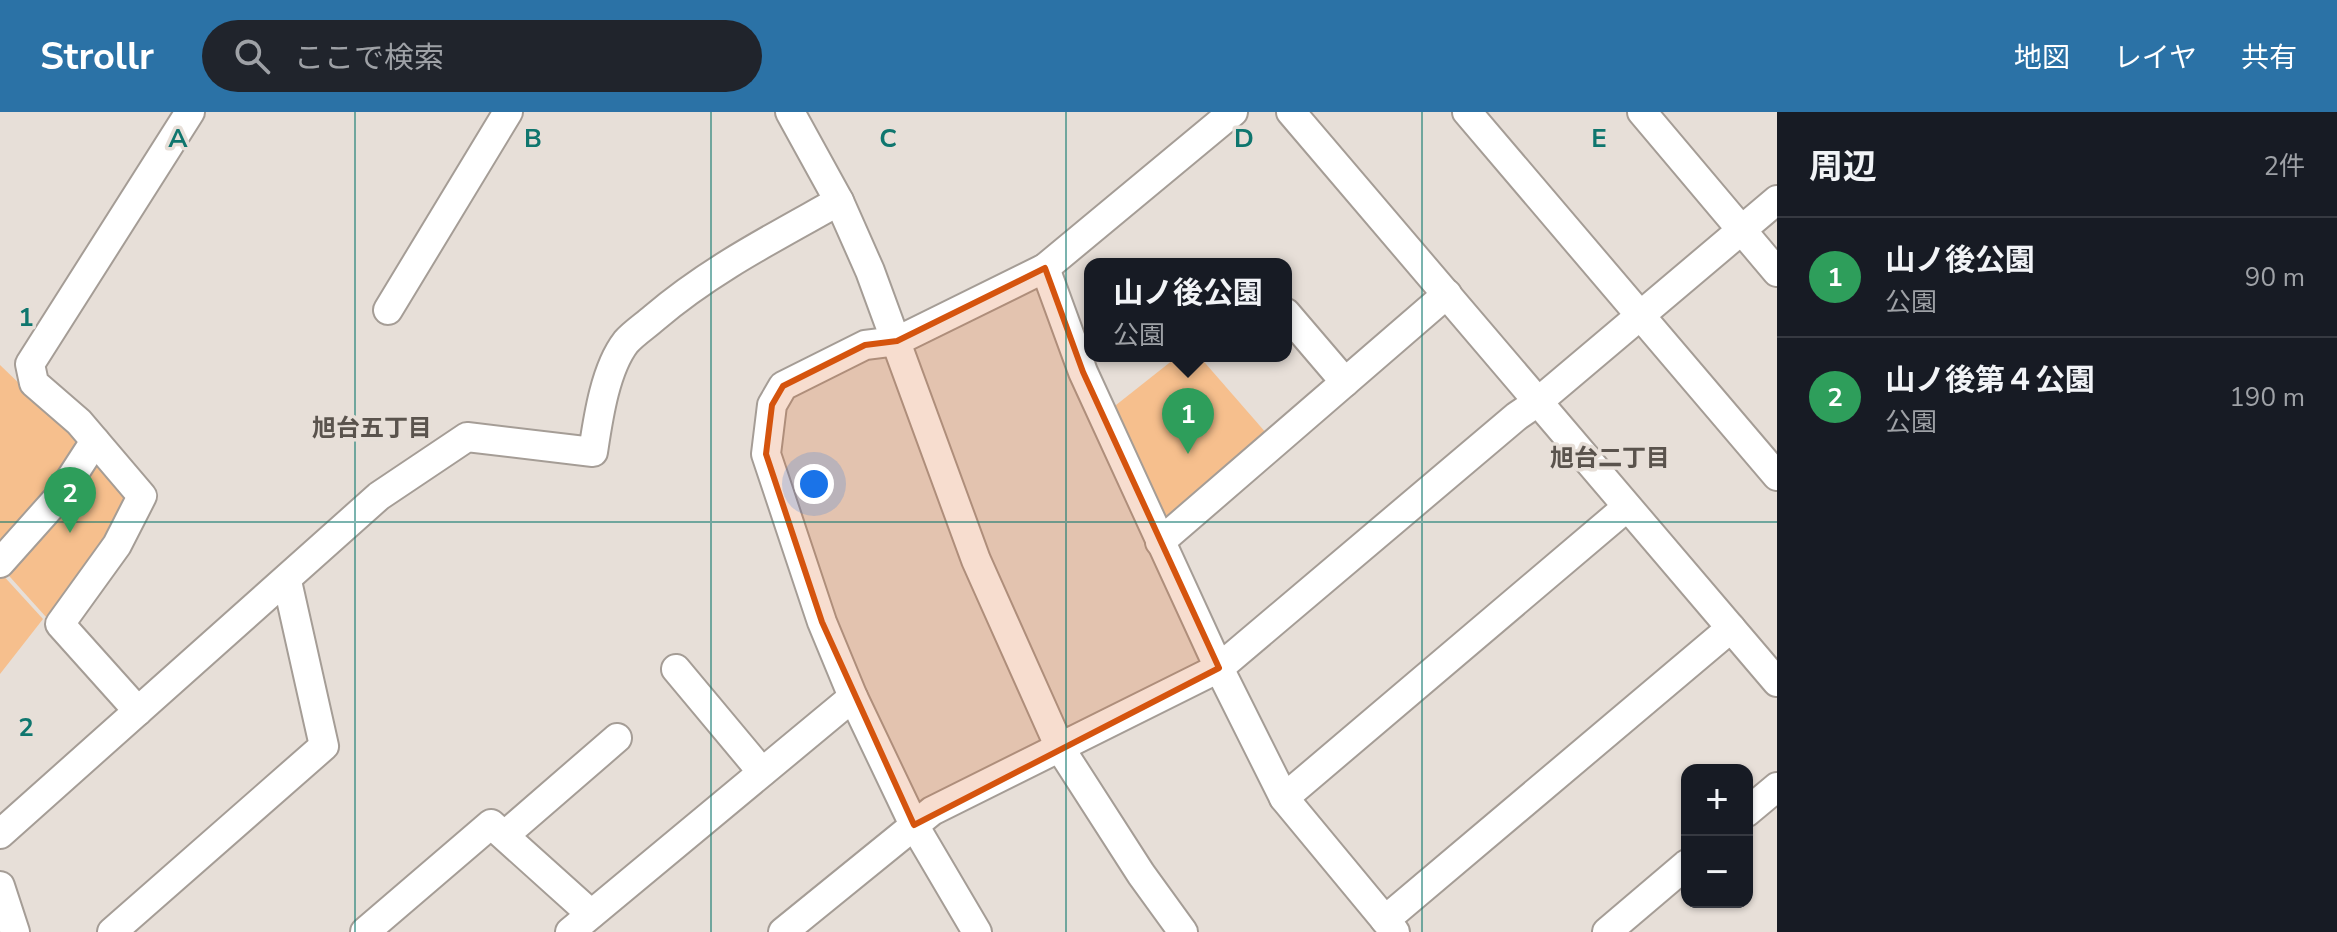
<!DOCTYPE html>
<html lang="ja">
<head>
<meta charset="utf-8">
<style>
	body { margin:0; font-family:"Nunito Sans","Noto Sans JP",sans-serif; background:#20242c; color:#f1f3f6 }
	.controls { position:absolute; right:24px; bottom:24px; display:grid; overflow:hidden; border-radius:16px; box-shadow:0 2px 6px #0004 }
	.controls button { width:72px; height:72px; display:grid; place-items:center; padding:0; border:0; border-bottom:2px solid #363941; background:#171b24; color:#f1f3f6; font:40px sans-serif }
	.you { position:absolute; left:814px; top:372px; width:28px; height:28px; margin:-20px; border:6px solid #fff; border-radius:50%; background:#1a73e8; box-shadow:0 0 0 12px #1a73e833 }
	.badge { display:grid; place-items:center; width:52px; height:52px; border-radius:50%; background:#2b72a6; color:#fff; font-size:26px; font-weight:700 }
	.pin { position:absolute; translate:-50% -66px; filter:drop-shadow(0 2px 4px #0008) }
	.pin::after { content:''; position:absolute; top:42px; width:28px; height:24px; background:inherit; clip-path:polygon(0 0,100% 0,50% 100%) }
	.popup { position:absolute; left:1084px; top:146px; width:208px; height:104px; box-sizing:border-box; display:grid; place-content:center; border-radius:16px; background:#171b24; filter:drop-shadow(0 2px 6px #0005); font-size:26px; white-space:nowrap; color:#9ea1a6 }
	.popup b { font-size:30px; color:#f1f3f6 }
	.popup::after { content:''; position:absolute; left:50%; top:100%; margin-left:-16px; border:16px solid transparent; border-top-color:#171b24 }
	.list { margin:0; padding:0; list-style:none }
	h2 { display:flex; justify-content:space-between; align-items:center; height:104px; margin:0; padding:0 32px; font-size:34px }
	h2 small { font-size:26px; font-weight:400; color:#9ea1a6 }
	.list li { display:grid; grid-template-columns:52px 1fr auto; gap:24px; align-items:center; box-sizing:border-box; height:120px; padding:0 32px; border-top:2px solid #363941 }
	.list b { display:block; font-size:30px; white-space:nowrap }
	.list p { margin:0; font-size:26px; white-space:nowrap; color:#9ea1a6 }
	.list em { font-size:26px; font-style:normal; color:#9ea1a6 }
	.icon { flex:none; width:44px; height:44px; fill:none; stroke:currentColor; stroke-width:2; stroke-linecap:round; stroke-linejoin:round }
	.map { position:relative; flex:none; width:1777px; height:820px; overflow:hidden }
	header { display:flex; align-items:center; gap:48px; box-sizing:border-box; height:112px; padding:0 40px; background:#2b72a6; color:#fff }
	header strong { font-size:38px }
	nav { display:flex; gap:44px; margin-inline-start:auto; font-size:28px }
	.search { width:560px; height:72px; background:#20242c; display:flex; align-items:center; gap:20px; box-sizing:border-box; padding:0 28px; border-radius:44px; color:#9ea1a6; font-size:30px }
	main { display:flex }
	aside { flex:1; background:#171b24 }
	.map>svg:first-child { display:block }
	.green { fill:#f6bf8d }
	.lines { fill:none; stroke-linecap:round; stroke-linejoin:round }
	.minor-casing { stroke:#a59d96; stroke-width:32 }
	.minor { stroke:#fff; stroke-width:28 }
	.marked { fill:#d5540e; fill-opacity:0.2; stroke:#d5540e; stroke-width:6; stroke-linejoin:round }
	.grid { fill:none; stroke:#0f766e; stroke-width:2; stroke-opacity:0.55 }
	.labels { text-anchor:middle; stroke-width:7; stroke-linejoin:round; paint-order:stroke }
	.neighbourhood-label { font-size:24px; font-weight:bold; fill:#5a534d; stroke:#e7dfd8 }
	.grid-label { font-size:26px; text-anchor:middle; font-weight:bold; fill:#0f766e; stroke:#e7dfd8; stroke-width:7; stroke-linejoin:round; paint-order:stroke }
</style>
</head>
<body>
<header>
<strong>Strollr</strong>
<div class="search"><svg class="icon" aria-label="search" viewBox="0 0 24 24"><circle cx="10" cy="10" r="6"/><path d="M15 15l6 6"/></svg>ここで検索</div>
<nav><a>地図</a><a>レイヤ</a><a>共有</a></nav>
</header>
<main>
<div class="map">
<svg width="1777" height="820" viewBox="0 0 1777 820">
	<rect width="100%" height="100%" fill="#e7dfd8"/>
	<g class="green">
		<polygon points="1178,244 1199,244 1267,322 1165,415 1111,297"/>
		<polygon points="0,253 77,327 77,340 0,438"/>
		<polygon points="97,341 136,385 46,505 2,456"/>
		<polygon points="0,460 43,507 0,562"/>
	</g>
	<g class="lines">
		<defs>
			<g id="minor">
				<polyline points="790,0 839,89 870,159 976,448 1060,636 1141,762 1183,820"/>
				<polyline points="1291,0 1777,570"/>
				<polyline points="1467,0 1777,364"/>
				<polyline points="1642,0 1777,160"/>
				<polyline points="1045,156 1083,260 1219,556 1284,686 1395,820"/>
				<polyline points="388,198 508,0"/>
				<polyline points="1286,201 1345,270"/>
				<polyline points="1160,430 1447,182"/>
				<polyline points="0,451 58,386 95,329"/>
				<polyline points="676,557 762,660"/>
				<polyline points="138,599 60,512 117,433 142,384 79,310 34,271 30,252 190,0"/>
				<polyline points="1284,686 1627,395"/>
				<polyline points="1747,700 1777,675"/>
				<path d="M0 722 379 384 467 325 593 340C598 307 605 257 626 230 634 221 645 214 654 206 710 158 775 125 839 89"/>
				<polyline points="505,723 617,626"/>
				<polyline points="0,774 15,820"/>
				<polyline points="1385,808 1731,516"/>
				<polyline points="112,820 324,634 287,469"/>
				<polyline points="365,820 491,712 591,802"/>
				<polyline points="570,820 853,585"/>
				<polyline points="783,820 932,699 1219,556 1517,304 1539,289 1777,88"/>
				<polyline points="977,820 914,713 853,585 822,510 766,342 772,293 783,274 865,233 897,229 1045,156 1233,0"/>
				<polyline points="1607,820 1687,752"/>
			</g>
		</defs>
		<use href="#minor" class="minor-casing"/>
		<use href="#minor" class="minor"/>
	</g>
	<path class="marked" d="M1045 156 1083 260 1219 556 914 713 822 510 766 342 772 293 783 274 865 233 897 229Z"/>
	<path class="grid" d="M355 0V820M711 0V820M1066 0V820M1422 0V820M0 410H1777"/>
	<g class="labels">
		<g class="neighbourhood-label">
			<text x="372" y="324">旭台五丁目</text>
			<text x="1610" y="354">旭台二丁目</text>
		</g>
	</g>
	<g class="grid-label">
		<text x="178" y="35">A</text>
		<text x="533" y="35">B</text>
		<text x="888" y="35">C</text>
		<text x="1244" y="35">D</text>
		<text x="1599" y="35">E</text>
		<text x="26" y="214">1</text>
		<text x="26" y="624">2</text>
	</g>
</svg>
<div class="controls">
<button>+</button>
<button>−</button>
</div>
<div class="you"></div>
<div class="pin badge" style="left:1188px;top:342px;background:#2e9e5b">1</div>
<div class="popup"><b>山ノ後公園</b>公園</div>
<div class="pin badge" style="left:70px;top:421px;background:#2e9e5b">2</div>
</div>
<aside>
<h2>周辺<small>2件</small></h2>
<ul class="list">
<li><span class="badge" style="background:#2e9e5b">1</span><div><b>山ノ後公園</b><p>公園</p></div><em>90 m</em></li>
<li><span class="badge" style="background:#2e9e5b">2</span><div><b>山ノ後第４公園</b><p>公園</p></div><em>190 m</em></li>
</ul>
</aside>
</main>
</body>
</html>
